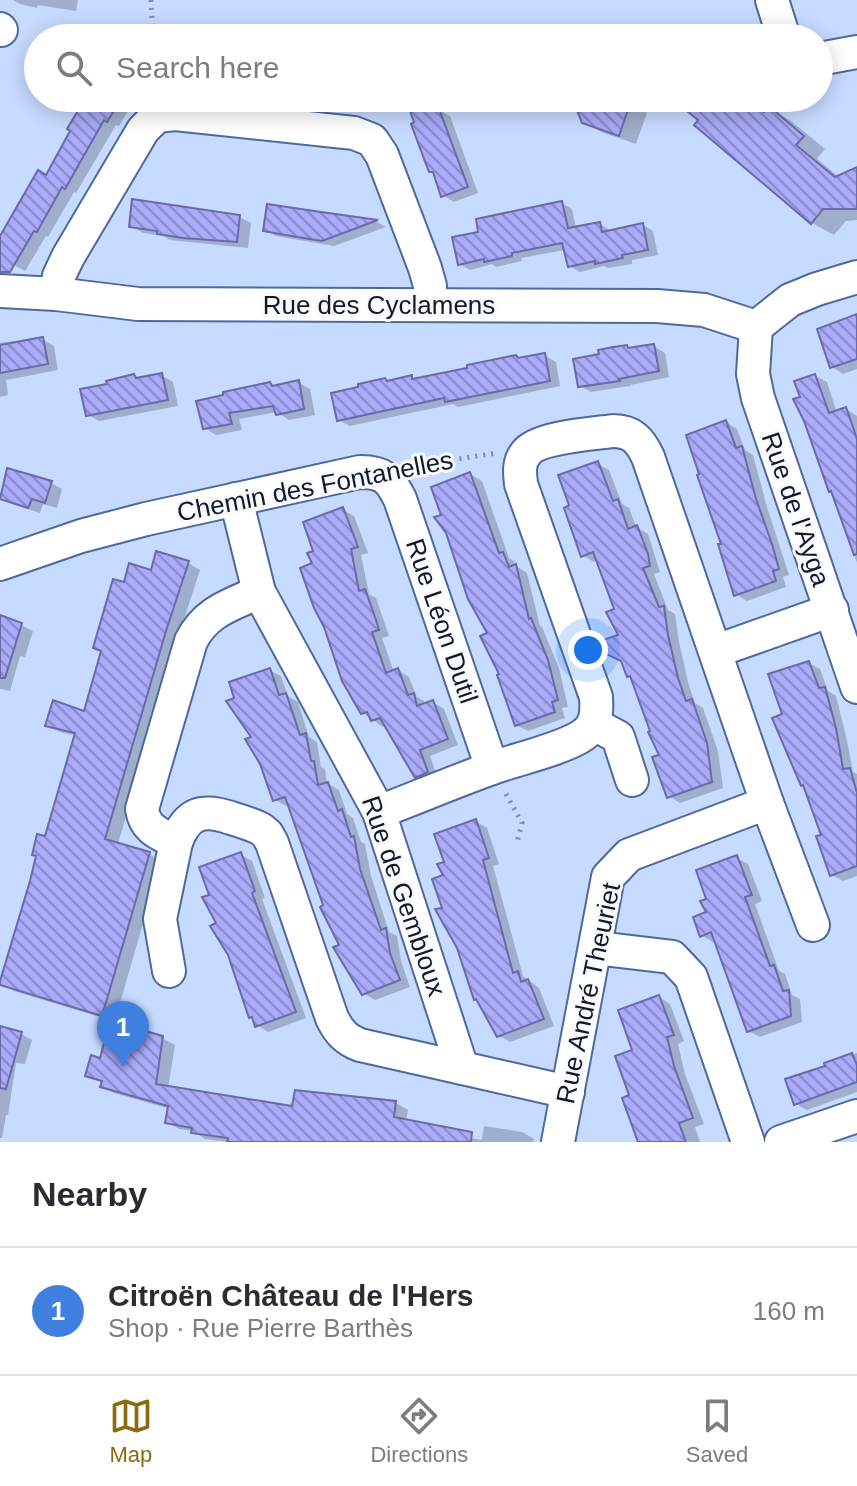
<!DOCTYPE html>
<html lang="en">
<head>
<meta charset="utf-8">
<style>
	body { margin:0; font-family:Helvetica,sans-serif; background:#f2f2f3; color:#2b2b33 }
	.you { position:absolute; left:588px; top:650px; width:28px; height:28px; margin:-20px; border:6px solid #fff; border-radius:50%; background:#1a73e8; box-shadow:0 0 0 12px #1a73e833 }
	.badge { display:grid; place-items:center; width:52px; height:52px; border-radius:50%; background:#8f690f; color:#fff; font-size:26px; font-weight:700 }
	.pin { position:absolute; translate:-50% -66px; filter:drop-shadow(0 2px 4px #0008) }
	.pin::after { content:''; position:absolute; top:42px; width:28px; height:24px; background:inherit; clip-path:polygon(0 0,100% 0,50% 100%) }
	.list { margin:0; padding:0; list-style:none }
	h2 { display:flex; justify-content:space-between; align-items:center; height:104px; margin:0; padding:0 32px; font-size:34px }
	h2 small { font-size:26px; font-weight:400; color:#7c7c81 }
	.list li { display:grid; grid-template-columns:52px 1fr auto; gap:24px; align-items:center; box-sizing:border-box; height:128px; padding:0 32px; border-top:2px solid #e1e1e2 }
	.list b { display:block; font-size:30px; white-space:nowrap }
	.list p { margin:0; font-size:26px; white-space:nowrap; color:#7c7c81 }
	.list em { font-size:26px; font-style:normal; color:#7c7c81 }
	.icon { flex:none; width:44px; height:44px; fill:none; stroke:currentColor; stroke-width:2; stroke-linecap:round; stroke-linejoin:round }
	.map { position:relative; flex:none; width:857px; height:1142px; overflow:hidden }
	.search { position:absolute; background:#fff; box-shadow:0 4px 20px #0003; left:24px; right:24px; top:24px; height:88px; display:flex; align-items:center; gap:20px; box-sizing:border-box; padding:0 28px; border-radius:44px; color:#7c7c81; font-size:30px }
	.sheet { height:232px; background:#fff }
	nav { display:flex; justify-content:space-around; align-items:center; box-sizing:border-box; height:112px; border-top:2px solid #e1e1e2; background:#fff; font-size:22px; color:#7c7c81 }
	nav a { display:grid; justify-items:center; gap:4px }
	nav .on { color:#8f690f }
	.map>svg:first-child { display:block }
	.shadow { fill:#0003 }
	.building { fill:url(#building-back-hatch); stroke:#6a6ba6; stroke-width:2 }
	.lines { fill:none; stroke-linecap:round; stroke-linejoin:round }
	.minor-casing { stroke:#4d699e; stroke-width:36 }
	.path { stroke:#7e8ead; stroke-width:5; stroke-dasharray:2 6; stroke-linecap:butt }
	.minor { stroke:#fff; stroke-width:32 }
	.labels { text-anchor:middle; stroke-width:6; stroke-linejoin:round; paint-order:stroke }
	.street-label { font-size:26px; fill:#0f1a30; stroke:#fafafa }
</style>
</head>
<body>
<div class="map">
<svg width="857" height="1142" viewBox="0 0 857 1142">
	<defs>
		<pattern id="building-back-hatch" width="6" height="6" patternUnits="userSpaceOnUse" patternTransform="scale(2)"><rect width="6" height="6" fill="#a9aaf8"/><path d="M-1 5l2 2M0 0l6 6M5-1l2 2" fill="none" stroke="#888ac9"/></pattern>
	</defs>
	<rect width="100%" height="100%" fill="#c7daff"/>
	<g class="shadow">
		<polygon points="13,0 78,0 76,11 38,5 37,8 20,4"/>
		<polygon points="87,98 136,98 119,126 116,125 76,193 74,192 48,237 46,236 25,271 0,257 0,240 47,177"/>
		<polygon points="343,98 370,98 368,101"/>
		<polygon points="572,98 636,98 634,105 647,113 636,144 601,132 583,121 579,112 569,106"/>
		<polygon points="686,98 749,98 767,112 769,108 791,121 825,149 817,159 839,177 857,169 857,220 846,221 834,235 812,223 701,120"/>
		<polygon points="439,110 450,116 478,193 454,202 443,195"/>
		<polygon points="562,203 572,209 576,228 600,224 610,230 643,225 653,231 658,255 632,260 632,264 608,268 604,266 580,272 570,266 565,250 521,258 522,261 496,267 492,264 470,270 460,264 480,234"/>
		<polygon points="268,206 377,222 386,227 334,246 276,236 265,230"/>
		<polygon points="239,217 251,223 248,248 170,240 163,236 143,233 131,226"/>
		<polygon points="857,316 857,369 843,374 832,367"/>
		<polygon points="42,339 54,346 58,370 6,380 8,395 0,397 0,343 14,341 18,343"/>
		<polygon points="654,346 665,353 669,377 630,385 630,386 591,392 580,386 631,350"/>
		<polygon points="544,355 556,362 560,386 458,407 453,404 350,426 339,420 388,382 411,378 416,380"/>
		<polygon points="161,375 173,382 178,406 99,421 88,415 138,379"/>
		<polygon points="815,376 827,382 837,413 846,409 857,416 857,563 834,493 830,491 802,398"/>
		<polygon points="298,382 310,389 315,415 289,420 277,412 239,419 242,430 216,435 205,428 270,384 275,387"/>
		<polygon points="726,422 737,429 745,450 753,455 767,507 789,575 783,577 786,587 747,601 736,594 723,545"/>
		<polygon points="598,464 609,470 622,504 629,508 636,527 648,534 660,572 654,574 668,610 675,614 679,642 689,686 695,703 703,708 718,751 723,788 680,803 669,796 662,756 633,678 628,675 623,661 616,610 598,560 594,562 582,555 572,506"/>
		<polygon points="470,474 482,481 509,558 514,561 516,566 527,573 540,626 542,627 559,668 568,707 562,708 565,718 528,731 516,725 490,634 443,516"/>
		<polygon points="51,483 62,489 57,508 43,504 40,513 12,504 1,498"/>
		<polygon points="343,510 354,516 368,553 361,555 369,594 376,598 389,636 382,638 394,672 398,670 409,677 417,697 424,701 425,705 433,702 444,709 458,745 430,756 438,779 428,783 416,776 387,725 383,727 363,713 315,564 316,552"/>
		<polygon points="188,563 200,570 178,638 118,844 149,854 161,861 114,1024 162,1038 175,1045 168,1088 294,1108 396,1103 408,1110 406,1121 450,1135 482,1140 484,1126 522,1132 534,1139 533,1142 228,1142 205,1139 193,1131 179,1129 167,1122 170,1109 114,1093 102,1086 103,1083 87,1075 101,1061 113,1021 14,991 1,984 77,736 60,732 47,725 85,714 125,585 152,572"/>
		<polygon points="0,617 21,625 33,631 25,657 20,656 10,691 0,689"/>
		<polygon points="809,663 820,669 828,691 836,696 846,736 853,772 857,774 857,876 843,881 832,875 824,837 785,715"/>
		<polygon points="269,670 281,676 288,696 298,702 309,737 317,742 321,767 325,769 327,783 339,790 347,814 353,818 361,842 365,844 371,876 389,932 397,936 401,961 410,987 375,1000 363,993 326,907 290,805 286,806 274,799 254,738 236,699"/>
		<polygon points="475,821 487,828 499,864 493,866 523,976 539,988 554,1026 510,1042 498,1035 445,909 446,863"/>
		<polygon points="240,854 252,861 265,898 262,899 306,1018 268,1032 257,1025 251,1017 219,924 211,896"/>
		<polygon points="736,858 748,864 762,901 755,904 779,971 785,974 792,995 800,999 802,1022 760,1037 748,1031 716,941 713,942 701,935 709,913 709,900"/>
		<polygon points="659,997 670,1004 684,1041 678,1044 685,1074 704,1124 695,1127 700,1142 641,1142 632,1096 635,1052"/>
		<polygon points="0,1028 21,1034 32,1040 25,1064 16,1063 8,1115 6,1115 2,1138 0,1138"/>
		<polygon points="857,1053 857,1092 807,1110 796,1104 828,1067 826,1064"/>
	</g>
	<g class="building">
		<polygon points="54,98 122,98 107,122 104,120 65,189 62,187 37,232 34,231 10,272 0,272 0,236 38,170 46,175 70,131 67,129 79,109"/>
		<polygon points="405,98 435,98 468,187 441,197 433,172 429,172 411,124 414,122"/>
		<polygon points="572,98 632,98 619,136 582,123"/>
		<polygon points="671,98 747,98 764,112 769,106 804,136 796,145 835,177 857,167 857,209 823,209 811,224 694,125 698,120"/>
		<polygon points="132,199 240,215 237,242 183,238 157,234 157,231 129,227"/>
		<polygon points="562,201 568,228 600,222 602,232 643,223 648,250 622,255 623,258 595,264 595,261 568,267 562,243 512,253 512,256 484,262 484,259 458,265 452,237 478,232 476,219"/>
		<polygon points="267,204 321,212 378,220 322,241 291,236 263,231"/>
		<polygon points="857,314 857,359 830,368 817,329"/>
		<polygon points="43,337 48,364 0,373 0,345"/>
		<polygon points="654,344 659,371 619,379 620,381 578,387 573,359 599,354 598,350 613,347 627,345 628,348"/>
		<polygon points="545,353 550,381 445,402 444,398 337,421 331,393 358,387 358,384 385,378 387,381 412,375 412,379 467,368 467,365 516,355 518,358"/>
		<polygon points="162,373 168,400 86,416 80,389 107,384 106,381 134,374 136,378"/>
		<polygon points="815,374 829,413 846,407 857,439 857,554 854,555 831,491 829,492 804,421 793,399 800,397 794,381"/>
		<polygon points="299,380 304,409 276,415 273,406 229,413 232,424 203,429 196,401 223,395 223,392 270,382 272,386"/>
		<polygon points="726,420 736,448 742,446 756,499 772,544 779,569 773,571 776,581 734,596 718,544 721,544 697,475 699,474 686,435"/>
		<polygon points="598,461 613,501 618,499 628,529 637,525 648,554 650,566 643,568 659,607 664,606 668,635 678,678 686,701 692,699 707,743 712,782 667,798 652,757 659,755 648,732 650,731 630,676 627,677 621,661 600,651 597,642 618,635 606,612 614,609 593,552 581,557 564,508 569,505 558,475"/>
		<polygon points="7,468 52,481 45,503 32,499 28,508 0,499"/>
		<polygon points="470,472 499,553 503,552 509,567 516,564 529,619 531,618 548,660 558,700 552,702 555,712 515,726 497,675 499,674 480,636 487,633 468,599 446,533 434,517 441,515 431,487"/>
		<polygon points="343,507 358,547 351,549 359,591 365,589 376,620 379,630 372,632 386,673 398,668 408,695 414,693 417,706 433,700 448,739 420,750 428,772 415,778 380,718 371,721 367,712 361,714 342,681 324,627 314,608 300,568 312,563 307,553 313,551 303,522"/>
		<polygon points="156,551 189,561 166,631 105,839 150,852 102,1016 0,985 0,981 30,881 36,856 32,855 37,834 45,836 75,733 45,726 53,700 84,711 101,651 93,648 113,579 124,582 129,563 151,570"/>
		<polygon points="0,615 22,623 5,678 0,678"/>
		<polygon points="809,661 819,688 825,687 836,728 843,769 850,768 857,793 857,866 830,876 816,836 821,835 803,785 801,786 772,718 782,714 768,674"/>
		<polygon points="270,668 279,695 286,693 300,735 306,733 311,761 314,761 318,785 328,782 338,811 342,809 351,837 354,836 360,869 381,930 386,928 390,953 400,980 362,995 333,947 339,945 320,907 323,905 285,797 273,801 260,764 245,739 251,737 226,701 234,698 229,682"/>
		<polygon points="476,819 489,858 483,860 513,973 518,971 521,982 528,979 544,1019 497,1037 476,999 474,1000 457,948 435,909 442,908 432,879 443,875 437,864 444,862 434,834"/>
		<polygon points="241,852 255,891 252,893 296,1012 255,1027 252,1017 249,1018 228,955 210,926 216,923 202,897 209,895 199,867"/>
		<polygon points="737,855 752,895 745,897 770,966 774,965 783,991 789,990 791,1016 747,1032 711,932 700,937 693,917 706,912 700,901 706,899 696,870"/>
		<polygon points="659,995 674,1035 667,1037 674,1066 693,1118 679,1123 686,1142 638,1142 622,1098 629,1095 615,1056 632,1050 618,1010"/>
		<polygon points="110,1021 163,1036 156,1084 292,1106 295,1090 396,1101 394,1117 472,1132 471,1142 227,1142 228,1138 191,1133 192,1128 165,1123 168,1106 100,1087 102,1081 85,1076 91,1055 100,1058"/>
		<polygon points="0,1026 22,1032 6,1089 0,1088"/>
		<polygon points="852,1053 857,1065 857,1082 794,1105 785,1079 825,1066 824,1063"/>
	</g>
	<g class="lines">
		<defs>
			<g id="minor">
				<polyline points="772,0 784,38"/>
				<polyline points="0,29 1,30"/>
				<polyline points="819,59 857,52"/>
				<polyline points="0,291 56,294 138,304 657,306 704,310 756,327"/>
				<polyline points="56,294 59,276 68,257 143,130 157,116 175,114 354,133 372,140 382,155 425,268 430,286 430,305"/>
				<polyline points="756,327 753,374 758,398 857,687"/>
				<polyline points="756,327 790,300 817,289 857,277"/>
				<polyline points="236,499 259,592 379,812 462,1068 568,1092"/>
				<path d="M0 564 81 536 146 519 360 472C384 472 390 479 400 499L492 768"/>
				<polyline points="716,651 832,610"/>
				<polyline points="594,724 618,737 632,780"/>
				<path d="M379 812C418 797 456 781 495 767 518 759 565 748 583 735 597 726 597 712 596 697L521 484C520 474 518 463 526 453 538 437 593 434 613 431 632 431 640 440 648 457L767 803 813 925"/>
				<path d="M176 842C187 813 202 808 231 818 241 821 251 824 261 829L267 834 272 843 332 1018C339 1032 345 1039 360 1045L462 1068"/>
				<polyline points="596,948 672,957 691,977 748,1142"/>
				<path d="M169 971 160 919 176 842C160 834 145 830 142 809L191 641C206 611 231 605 259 592"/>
				<polyline points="558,1142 608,877 629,855 767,803"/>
				<polyline points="781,1142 857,1116"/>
			</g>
		</defs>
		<use href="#minor" class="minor-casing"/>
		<g class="path">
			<polyline points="151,0 153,38"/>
			<polyline points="412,466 497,453"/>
			<polyline points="506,794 522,823 517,842"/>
		</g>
		<use href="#minor" class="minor"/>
	</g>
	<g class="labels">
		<g class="street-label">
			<text x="379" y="314">Rue des Cyclamens</text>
			<text transform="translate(315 486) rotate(-11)" y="9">Chemin des Fontanelles</text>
			<text transform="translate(796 509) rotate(71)" y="9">Rue de l'Ayga</text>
			<text transform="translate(442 621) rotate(71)" y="9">Rue Léon Dutil</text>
			<text transform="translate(404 896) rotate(71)" y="9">Rue de Gembloux</text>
			<text transform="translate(588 993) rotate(-78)" y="9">Rue André Theuriet</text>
		</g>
	</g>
</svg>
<div class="you"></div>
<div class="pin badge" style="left:123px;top:1067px;background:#3f7fe0">1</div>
<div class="search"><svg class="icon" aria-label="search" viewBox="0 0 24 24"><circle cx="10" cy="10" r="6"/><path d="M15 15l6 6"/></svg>Search here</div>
</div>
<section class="sheet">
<h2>Nearby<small></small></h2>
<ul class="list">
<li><span class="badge" style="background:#3f7fe0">1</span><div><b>Citroën Château de l'Hers</b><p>Shop · Rue Pierre Barthès</p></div><em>160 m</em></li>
</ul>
</section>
<nav>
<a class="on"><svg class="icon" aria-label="map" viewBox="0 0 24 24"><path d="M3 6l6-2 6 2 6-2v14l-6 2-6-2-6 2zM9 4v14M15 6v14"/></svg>Map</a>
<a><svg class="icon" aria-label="directions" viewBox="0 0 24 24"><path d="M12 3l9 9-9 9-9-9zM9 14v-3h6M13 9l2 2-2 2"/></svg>Directions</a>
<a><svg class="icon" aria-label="saved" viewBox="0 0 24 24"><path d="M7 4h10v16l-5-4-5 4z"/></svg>Saved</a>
</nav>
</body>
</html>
